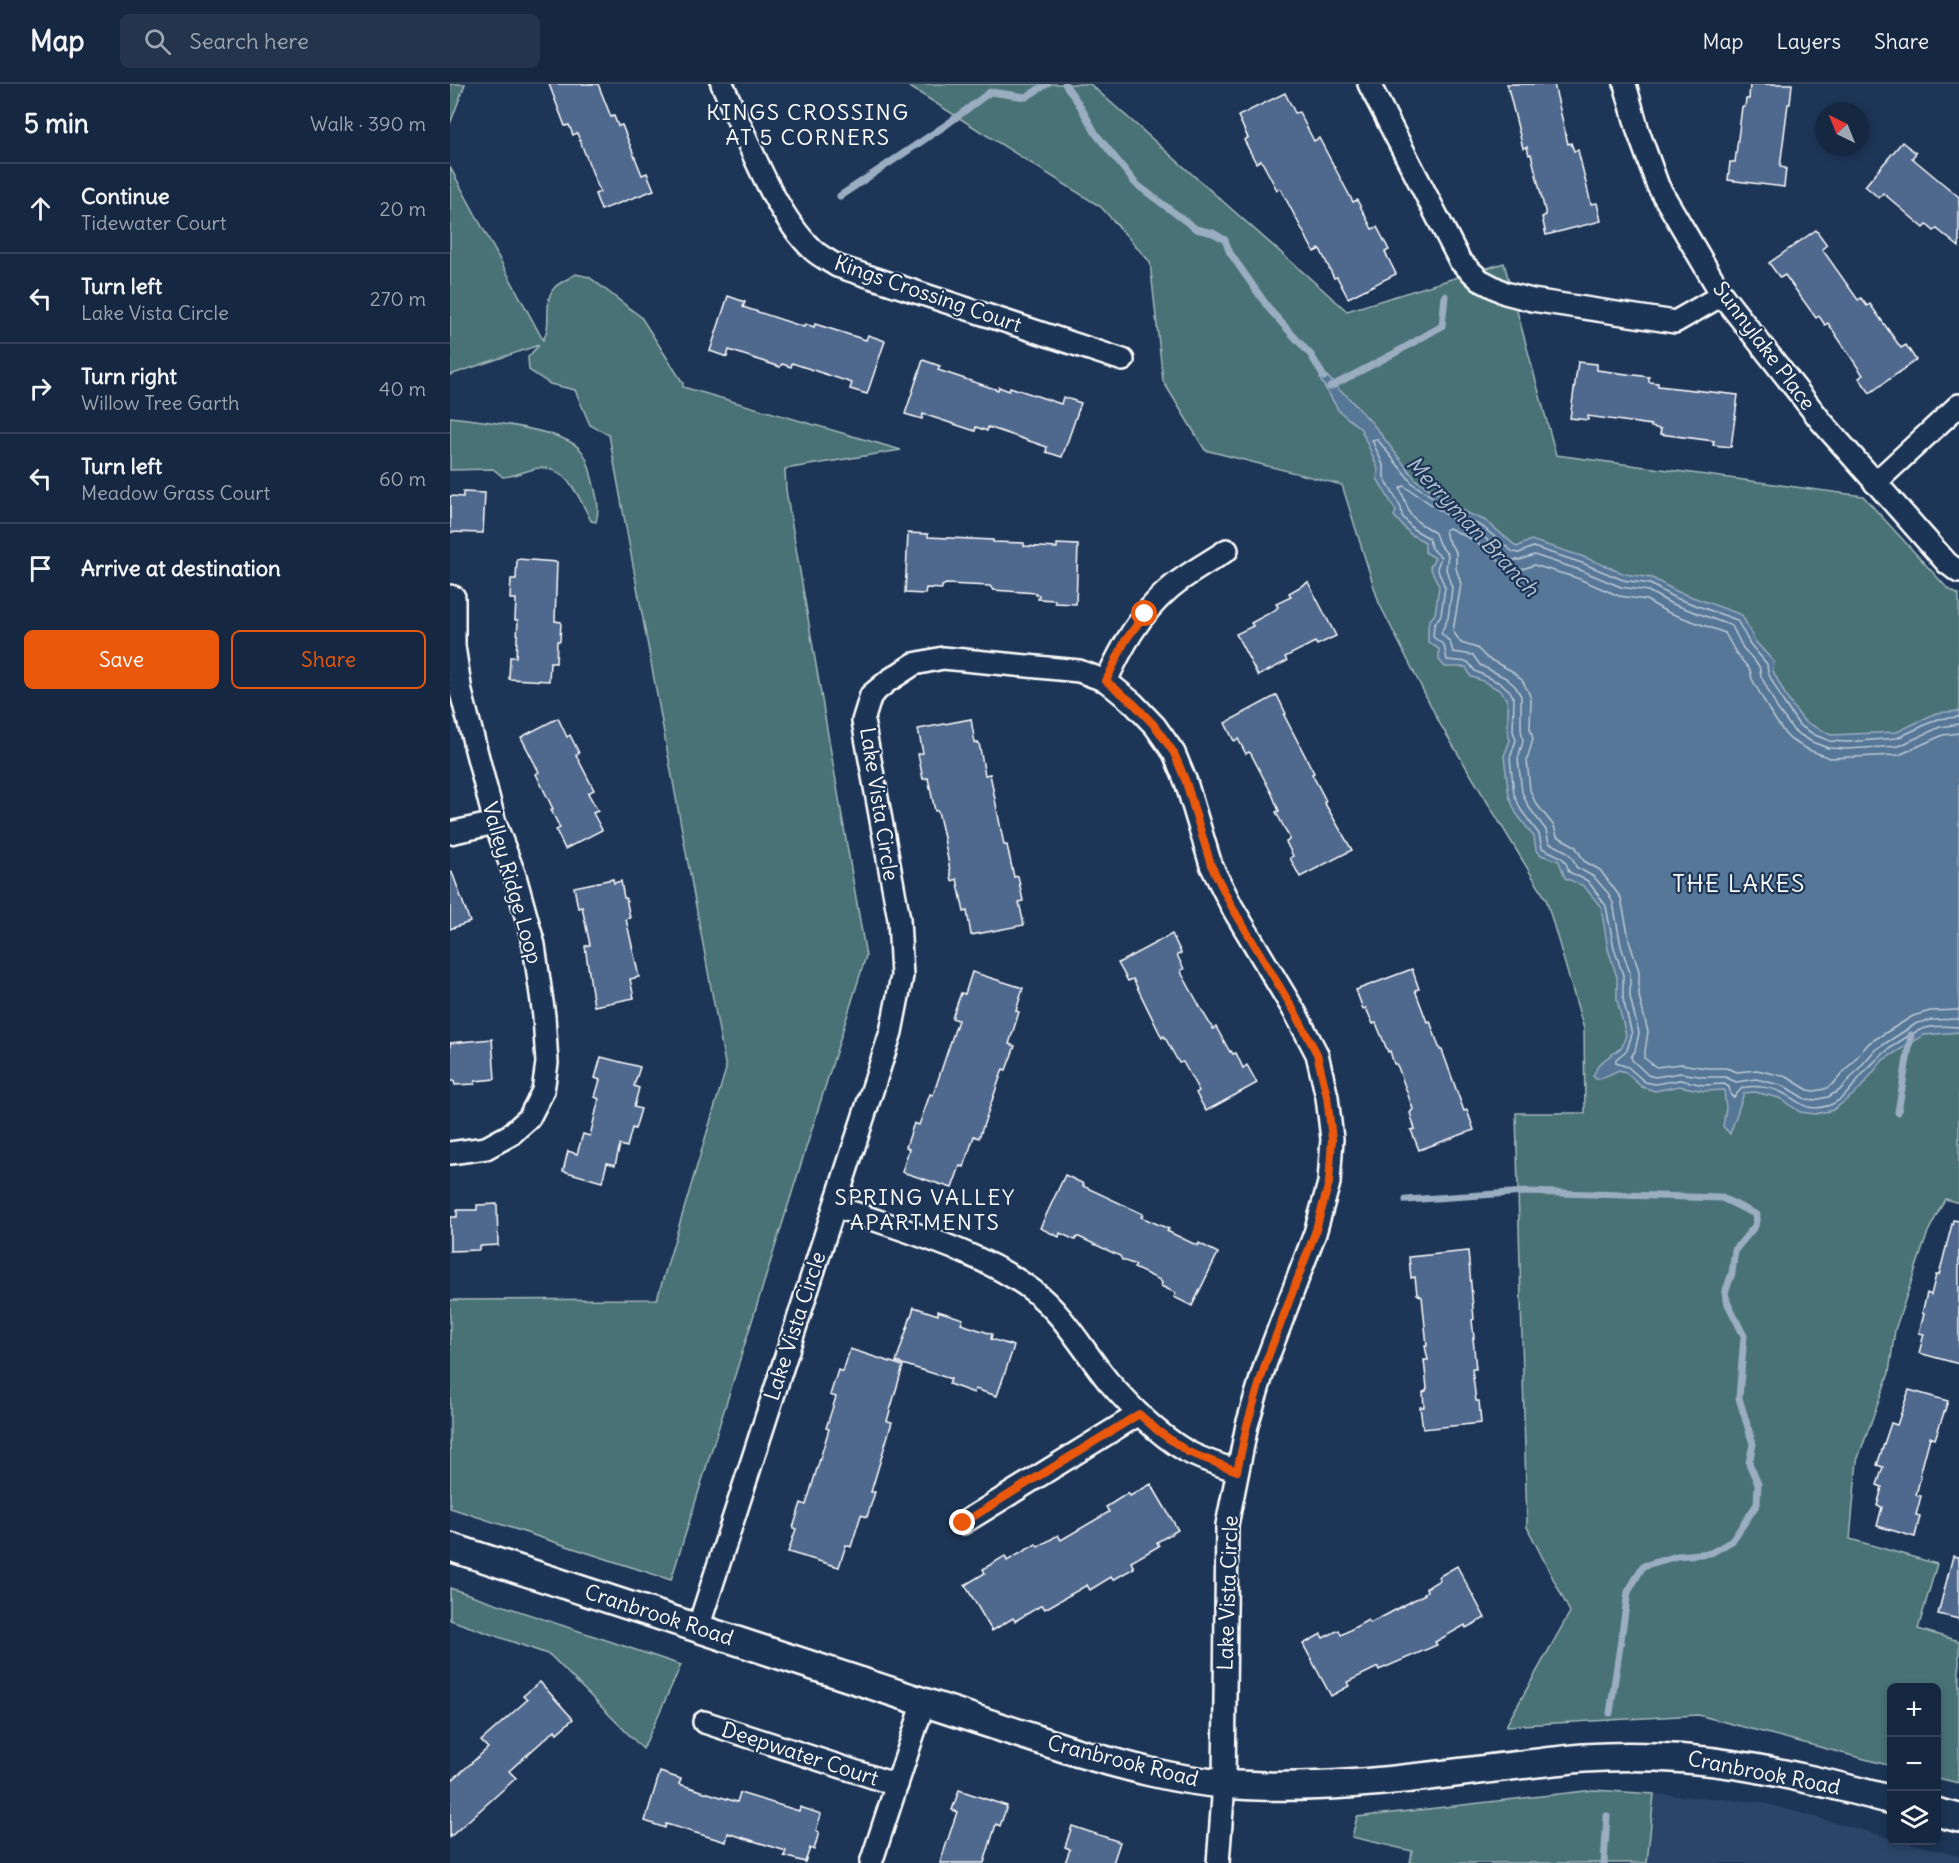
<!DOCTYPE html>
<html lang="en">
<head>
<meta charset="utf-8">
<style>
	body { margin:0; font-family:Delius,sans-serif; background:#23344c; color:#f1f3f6 }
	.controls { position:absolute; right:18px; bottom:18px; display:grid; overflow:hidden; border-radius:9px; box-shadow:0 3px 9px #0003 }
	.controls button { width:54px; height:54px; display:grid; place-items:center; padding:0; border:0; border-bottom:2px solid #35445a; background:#162841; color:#f1f3f6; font:30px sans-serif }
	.compass { position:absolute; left:1365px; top:18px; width:54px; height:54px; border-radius:50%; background:#162841; box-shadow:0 3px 9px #0003; rotate:317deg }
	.stop { position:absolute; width:18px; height:18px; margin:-14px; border:4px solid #ea580c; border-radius:50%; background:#fff }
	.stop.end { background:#ea580c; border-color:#fff; box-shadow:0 2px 6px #0008 }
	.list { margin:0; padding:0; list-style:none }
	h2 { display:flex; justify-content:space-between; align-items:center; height:78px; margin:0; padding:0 24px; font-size:26px }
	h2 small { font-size:20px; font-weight:400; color:#9ea6b1 }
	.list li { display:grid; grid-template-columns:39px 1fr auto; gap:18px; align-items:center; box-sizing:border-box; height:90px; padding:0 24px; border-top:2px solid #35445a }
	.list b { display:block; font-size:22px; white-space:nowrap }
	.list p { margin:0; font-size:20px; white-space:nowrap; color:#9ea6b1 }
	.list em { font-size:20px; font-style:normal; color:#9ea6b1 }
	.actions { display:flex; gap:12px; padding:18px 24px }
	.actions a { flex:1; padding:14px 0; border:2px solid #ea580c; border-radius:9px; text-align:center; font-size:21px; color:#ea580c }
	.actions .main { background:#ea580c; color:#fff }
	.icon { flex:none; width:33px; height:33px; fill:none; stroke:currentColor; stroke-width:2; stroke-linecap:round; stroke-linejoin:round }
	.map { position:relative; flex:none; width:1509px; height:1779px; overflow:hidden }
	header { display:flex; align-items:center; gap:36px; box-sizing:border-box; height:84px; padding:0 30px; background:#162841; border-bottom:2px solid #35445a }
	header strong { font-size:28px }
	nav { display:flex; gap:33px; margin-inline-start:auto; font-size:21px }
	.search { width:420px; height:54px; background:#23344c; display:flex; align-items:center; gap:15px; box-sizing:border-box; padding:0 21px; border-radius:9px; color:#9ea6b1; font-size:22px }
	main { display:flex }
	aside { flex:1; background:#162841 }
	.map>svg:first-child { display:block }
	.built { fill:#2c4467 }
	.green { fill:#4a7276; stroke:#a4b8ba; stroke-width:1.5 }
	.water { fill:#567797; stroke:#9aadc1; stroke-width:1.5 }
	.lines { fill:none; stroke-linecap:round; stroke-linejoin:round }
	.shore { stroke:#bbc9d5; stroke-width:1.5 }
	.stream { stroke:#9aadc1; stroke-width:7 }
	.building { fill:#50678d; stroke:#fff; stroke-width:1.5 }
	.minor-casing { stroke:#fff; stroke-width:26 }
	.tertiary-casing { stroke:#fff; stroke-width:32 }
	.minor { stroke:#1d3557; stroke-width:21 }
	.tertiary { stroke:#1d3557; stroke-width:27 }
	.route { stroke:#ea580c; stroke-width:8 }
	.labels { text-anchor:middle; stroke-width:4.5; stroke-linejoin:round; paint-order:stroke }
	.street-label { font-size:21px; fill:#fff; stroke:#1d3557 }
	.neighbourhood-label { font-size:22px; letter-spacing:1.5px; fill:#fff; stroke:#1d3557 }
	.water-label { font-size:22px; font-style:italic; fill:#b3c2d0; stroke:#1d3557 }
	.quarter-label { font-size:24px; letter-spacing:1.5px; fill:#fff; stroke:#1d3557 }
</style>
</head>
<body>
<header>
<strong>Map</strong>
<div class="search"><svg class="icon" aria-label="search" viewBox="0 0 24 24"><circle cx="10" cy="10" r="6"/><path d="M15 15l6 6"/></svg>Search here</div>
<nav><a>Map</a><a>Layers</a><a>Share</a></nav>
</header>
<main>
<aside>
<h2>5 min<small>Walk · 390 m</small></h2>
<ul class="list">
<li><svg class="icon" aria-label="ahead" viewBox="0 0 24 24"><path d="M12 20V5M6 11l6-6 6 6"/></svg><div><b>Continue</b><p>Tidewater Court</p></div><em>20 m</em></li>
<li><svg class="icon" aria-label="left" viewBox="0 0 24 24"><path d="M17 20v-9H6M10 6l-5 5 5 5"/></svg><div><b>Turn left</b><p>Lake Vista Circle</p></div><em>270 m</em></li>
<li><svg class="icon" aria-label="right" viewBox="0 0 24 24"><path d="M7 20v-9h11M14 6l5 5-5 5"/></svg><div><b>Turn right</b><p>Willow Tree Garth</p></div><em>40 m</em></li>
<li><svg class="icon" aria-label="left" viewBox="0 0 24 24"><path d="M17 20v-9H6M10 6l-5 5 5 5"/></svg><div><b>Turn left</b><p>Meadow Grass Court</p></div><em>60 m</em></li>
<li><svg class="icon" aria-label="arrive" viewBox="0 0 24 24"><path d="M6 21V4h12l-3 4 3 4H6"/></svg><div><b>Arrive at destination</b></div></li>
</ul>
<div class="actions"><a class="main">Save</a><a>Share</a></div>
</aside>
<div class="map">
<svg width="1509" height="1779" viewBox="0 0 1509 1779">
	<rect width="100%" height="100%" fill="#1d3557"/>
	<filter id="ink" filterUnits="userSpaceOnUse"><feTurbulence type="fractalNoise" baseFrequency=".0167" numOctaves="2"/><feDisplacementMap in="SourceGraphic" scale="12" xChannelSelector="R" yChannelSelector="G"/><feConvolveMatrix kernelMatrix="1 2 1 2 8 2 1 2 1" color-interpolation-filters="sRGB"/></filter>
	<g filter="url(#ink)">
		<polygon class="built" points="1204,1710 1310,1718 1441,1754 1442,1756 1452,1757 1509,1772 1509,1779 1197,1779"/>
		<g class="green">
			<polygon points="0,0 15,0 0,40"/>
			<polygon points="455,0 640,0 897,227 1054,179 1106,371 1413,412 1498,505 1509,511 1509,1119 1495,1115 1478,1148 1445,1246 1439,1289 1407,1377 1400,1455 1487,1480 1468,1545 1509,1557 1509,1699 1487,1694 1486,1604 1442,1604 1441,1682 1248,1631 1056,1642 1120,1528 1077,1443 1066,1029 1135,1029 1134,945 1096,815 990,640 929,519 892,401 755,366 713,297 700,178 651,123"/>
			<path d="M0 83 93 256C103 241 92 216 105 203 110 198 120 194 126 190L139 193 191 233 233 299V303L451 366 335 385 336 406 416 872 221 1496 0 1424V1216L207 1215 276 985 159 351 140 341 125 306 100 300 79 286 78 273 89 261 0 291Z"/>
			<path d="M0 333C28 336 110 345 129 364 138 373 140 387 143 398 147 413 150 424 146 438L141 437C131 417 117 381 89 384 76 386 67 392 53 393L43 385 0 386Z"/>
			<polygon points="0,1504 231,1581 193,1665 100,1571 0,1536"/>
			<polygon points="1144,1706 1204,1710 1197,1779 960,1779 962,1767 902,1753 907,1733"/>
		</g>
		<path class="water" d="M872 286 889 306 896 311 923 340 966 396 1017 429 1036 437 1067 463 1081 456 1134 473 1175 490 1202 494 1226 507 1292 531 1305 557 1324 578 1323 587 1338 616 1354 637 1381 651 1447 648 1486 629 1509 627V948L1474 951 1433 976 1408 1007 1383 1026 1365 1030 1350 1028 1329 1014 1305 1008 1294 1009 1280 1050 1273 1042 1276 1024 1274 1006 1254 1007 1229 1002 1205 1007 1192 1003 1175 988 1169 986 1150 995H1146L1143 992 1149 980 1172 963 1176 951 1167 916V893L1158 865 1151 823 1134 802 1115 794 1109 777 1091 771 1086 766 1084 753 1066 729 1059 712 1054 672 1060 656C1052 634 1069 615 1042 602 1035 598 1028 594 1021 593L1016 583H995L989 576V565L978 558V543L979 537 985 530 989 502 980 483 985 474 975 468V458L960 450 944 432 946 427 927 394 928 385 911 345 889 327 870 295 871 287Z"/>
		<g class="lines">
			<g class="shore">
				<path d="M1509 633 1488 635 1447 654 1397 658 1380 657 1365 651 1349 641 1334 619 1318 589 1317 580 1300 560 1287 536 1223 513 1200 500 1173 496 1132 479 1083 463 1069 469 1063 468 1033 443 1014 434 963 400 927 355 922 356 934 383V393L951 424 952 432 963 445 979 454 981 464 991 473 987 484 995 503 991 531 984 541 983 553 994 561 997 576 1018 578 1025 587 1052 600 1060 607 1064 615 1063 647 1066 656 1060 674 1064 710 1071 726 1089 750 1092 764C1108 773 1114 769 1119 788L1138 797 1156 822 1164 864 1173 891V915L1182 950 1177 966 1166 975V979L1178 983 1195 998 1205 1000 1230 996 1254 1001 1274 1000 1279 1003 1281 1012 1284 1013 1292 1004C1305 1001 1321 1003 1333 1009 1352 1019 1356 1029 1380 1021 1393 1016 1402 1004 1410 993 1426 974 1449 955 1472 945 1483 941 1497 942 1509 943"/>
				<path d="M1509 640 1490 643 1449 662 1397 665 1378 664 1362 658 1344 647 1327 624 1311 592 1309 582 1293 564 1282 542 1220 519 1198 507 1171 503 1130 486 1084 471 1070 476H1061L1029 449 1010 440 954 402 950 404 960 430 968 438 985 449 989 460 998 471 996 485 1002 504 998 534 991 549 1000 558 1003 568 1023 571 1030 581 1056 594 1065 602 1071 612V645L1073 657 1068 675 1072 708 1078 722 1096 746 1099 759C1113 765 1122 768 1126 783L1144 793 1158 809 1163 819 1171 862 1180 889V913L1189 949 1185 967 1181 973 1182 976 1198 991 1205 993 1230 989 1255 993H1275L1286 998 1306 995 1334 1002 1355 1015 1364 1016 1378 1013 1390 1006 1425 966 1467 939 1481 936 1509 935"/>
				<polyline points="1509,649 1493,651 1449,671 1380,674 1359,666 1341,656 1335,650 1319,626 1302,595 1300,586 1286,569 1275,549 1217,528 1196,516 1169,512 1127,494 1084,481 1070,486 1058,484 1025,457 999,444 995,446 997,455 1006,468 1006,484 1011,500 1003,547 1011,559 1027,564 1037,574 1060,586 1072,596 1078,607 1081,615 1080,644 1083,655 1077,676 1080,706 1085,718 1104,742 1107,752 1125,762 1134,777 1150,786 1171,814 1180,860 1189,887 1189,912 1198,948 1194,974 1206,983 1231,980 1256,984 1276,984 1287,988 1307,986 1337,993 1358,1006 1364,1007 1375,1005 1384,999 1419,959 1463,932 1480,927 1509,926"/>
			</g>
			<g class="stream">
				<polyline points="615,0 629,20 646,50 686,100 746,145 763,149 775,156 780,169 820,226 861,271 874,293"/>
				<polyline points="390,112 496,41 540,8 576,13 597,0"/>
				<polyline points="880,303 945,269 992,242 995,212"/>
				<polyline points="1448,1028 1461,951"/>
				<polyline points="956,1116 1076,1108 1272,1114 1307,1131 1305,1142 1285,1166 1282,1189 1275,1209 1278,1220 1294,1252 1289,1314 1303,1360 1299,1379 1308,1400 1307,1420 1282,1457 1261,1469 1227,1472 1193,1482 1178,1508 1160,1629"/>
				<polyline points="1154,1779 1157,1732"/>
			</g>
		</g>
		<g class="building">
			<polygon points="99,0 148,0 161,33 164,32 168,42 172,41 192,91 197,89 204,106 151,126 145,110 150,108 127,49 123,51 119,41 115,42"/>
			<polygon points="1057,0 1104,0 1118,60 1121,59 1124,67 1128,66 1141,120 1147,119 1151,137 1096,151 1092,133 1096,131 1081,70 1079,71 1077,63 1073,64"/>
			<polygon points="1300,0 1342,0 1340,20 1338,20 1330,83 1336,84 1334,103 1278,96 1280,78 1285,78 1292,23 1295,23 1296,15 1299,15"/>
			<polygon points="835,9 845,29 849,28 864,57 869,54 903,118 907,116 922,145 927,143 939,166 935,168 946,190 898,214 887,193 884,194 870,165 864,168 830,104 827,106 811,76 806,79 794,56 798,54 788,32"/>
			<polygon points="1452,58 1466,69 1462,74 1509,113 1509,163 1487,145 1484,147 1477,141 1474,144 1433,109 1429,114 1415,102"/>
			<polygon points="1366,146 1377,161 1372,165 1408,216 1411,214 1417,222 1420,220 1451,264 1456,261 1466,276 1420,309 1409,294 1413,291 1378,239 1375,241 1369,232 1366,234 1335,191 1330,194 1319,179"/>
			<polygon points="278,212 295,218 293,223 354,243 355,240 364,243 365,240 416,256 418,251 435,257 417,310 400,305 402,299 342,279 341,283 332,280 330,283 279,266 277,273 260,267"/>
			<polygon points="473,276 490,282 488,286 548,306 549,303 559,307 560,303 611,320 613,313 631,319 612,373 596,368 597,363 538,343 537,347 526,343 525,347 473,330 472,335 455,330"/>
			<polygon points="1128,278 1147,280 1147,286 1199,293 1199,298 1208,299 1208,302 1288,311 1281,363 1263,361 1264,357 1210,350 1211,345 1201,343 1201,341 1138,332 1138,336 1120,334"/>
			<polygon points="13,408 35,409 33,449 0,448 0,412 13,413"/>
			<polygon points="458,449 478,450 478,453 543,456 543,458 574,459 574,462 607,464 607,460 628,461 626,520 605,519 605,516 588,515 589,511 586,511 586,509 543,506 540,502 496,500 492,502 492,505 476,504 475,510 455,509"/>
			<polygon points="67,475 107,478 105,537 111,538 110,557 107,557 106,579 100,578 99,597 59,595 60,573 66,573 68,536 65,536 66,515 60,515 61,495 66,495"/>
			<polygon points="858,498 886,552 867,561 865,558 835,573 837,577 808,592 786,550 803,542 801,539 825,526 828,523 826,520 841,513 839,509"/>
			<polygon points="827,611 836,630 834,631 864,689 862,690 876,717 874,718 902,766 850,793 840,774 843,772 836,758 839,756 839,753 826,728 829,727 822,710 801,670 799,668 796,670 788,655 784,657 775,639"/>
			<polygon points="108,634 117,653 120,651 129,669 126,671 144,706 138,709 148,727 143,729 152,746 115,765 106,746 110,744 101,726 103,725 86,690 89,688 71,653"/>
			<polygon points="521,635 525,659 529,659 535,691 540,690 554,761 557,761 564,793 568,792 573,817 569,818 574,841 521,851 517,827 514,828 507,795 502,797 493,749 488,727 485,727 478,694 473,695 468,670 473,669 468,645"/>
			<polygon points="2,788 20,838 0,845 0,789"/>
			<polygon points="163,795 164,799 171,797 174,814 176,814 180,834 176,835 189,893 180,895 184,914 144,922 135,862 140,861 132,823 128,824 124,803"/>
			<polygon points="722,850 731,869 727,871 734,885 731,886 732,890 754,930 763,945 766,943 780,968 781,967 783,970 786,969 793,984 797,981 807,999 756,1027 746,1009 749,1007 733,978 729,979 714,952 712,954 683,895 678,897 668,879"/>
			<polygon points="962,885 969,905 965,906 977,938 980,937 990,966 992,966 1014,1027 1017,1026 1024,1046 969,1066 961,1046 965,1045 960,1029 963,1025 948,983 946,980 944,980 940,967 938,968 926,939 923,940 916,924 913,925 906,906"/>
			<polygon points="522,888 573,904 566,927 569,928 559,960 565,962 556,986 553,985 529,1054 524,1052 514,1083 510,1082 502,1104 452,1088 459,1065 456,1063 464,1039 469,1041 480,1010 483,1011 508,936 502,934 511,909 515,910"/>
			<polygon points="42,955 45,995 25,997 25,1000 5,1001 4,997 0,997 0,959"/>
			<polygon points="151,973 190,983 184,1002 189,1004 184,1023 191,1025 185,1045 182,1044 177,1063 170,1061 165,1081 157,1079 152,1098 113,1087 118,1067 127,1070 133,1050 140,1052 149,1015 145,1013 150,996 145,994"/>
			<polygon points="615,1091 634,1100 633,1102 693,1130 691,1133 719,1145 717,1147 748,1162 749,1159 768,1169 742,1222 724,1213 726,1209 711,1202 712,1199 710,1196 684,1184 686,1181 672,1176 670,1172 629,1153 627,1153 625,1156 610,1149 609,1153 590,1144"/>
			<polygon points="47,1120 48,1161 29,1162 29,1166 0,1167 0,1133 7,1133 7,1126 27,1126 27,1121"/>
			<polygon points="1503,1136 1509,1137 1509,1280 1469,1269 1474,1250 1469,1249 1474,1230 1472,1229 1477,1209 1481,1211 1486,1191 1489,1191"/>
			<polygon points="1018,1167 1024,1235 1022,1236 1024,1254 1023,1254 1026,1285 1022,1285 1026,1317 1029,1317 1031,1339 973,1345 970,1323 974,1323 973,1308 976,1307 977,1304 974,1276 978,1276 975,1262 977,1262 972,1213 967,1210 965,1193 961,1194 959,1173"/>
			<polygon points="464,1223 488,1231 488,1227 513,1235 511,1240 542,1250 541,1255 564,1262 547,1312 525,1305 524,1309 499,1300 501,1295 446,1278"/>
			<polygon points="400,1265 453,1282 437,1337 442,1338 421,1408 425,1408 417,1433 411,1431 401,1463 396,1461 389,1483 338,1468 346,1445 343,1444 351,1419 356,1421 379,1345 376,1344 386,1313 380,1311 388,1286 393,1288"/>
			<polygon points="1459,1306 1498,1317 1485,1355 1480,1353 1470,1391 1471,1391 1466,1411 1471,1412 1466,1431 1470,1432 1465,1453 1427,1442 1432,1423 1427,1422 1432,1403 1427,1401 1433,1383 1427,1381 1441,1339 1447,1341"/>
			<polygon points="701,1400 728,1446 707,1458 709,1462 681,1478 684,1484 663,1496 661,1493 640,1506 637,1501 595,1525 592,1521 565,1537 563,1534 542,1547 515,1501 535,1489 533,1485 555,1472 557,1477 586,1460 588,1463 608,1451 611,1456 659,1428 656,1423 678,1409 680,1412"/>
			<polygon points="1503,1472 1509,1473 1509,1535 1488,1530"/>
			<polygon points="1007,1482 1035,1534 1016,1544 1015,1541 985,1558 987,1561 929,1586 928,1583 897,1598 899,1602 881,1612 853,1560 871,1550 873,1554 889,1546 891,1551 918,1536 920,1539 936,1531 975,1510 974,1509 977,1507 976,1504 990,1496 988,1493"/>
			<polygon points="90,1598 123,1635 107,1649 105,1646 59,1687 66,1694 0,1753 0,1698 38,1664 31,1657 77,1616 73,1612"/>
			<polygon points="210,1688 231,1695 229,1700 287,1718 290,1709 349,1727 350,1723 371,1730 366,1747 369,1748 364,1766 360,1764 355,1778 334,1772 336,1767 278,1749 276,1758 216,1740 215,1744 195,1737"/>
			<polygon points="509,1706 557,1722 550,1742 546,1740 534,1779 490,1779 507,1728 502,1726"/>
			<polygon points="622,1742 670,1758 663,1779 615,1779 620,1765 615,1763"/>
		</g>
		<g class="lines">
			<defs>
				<g id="minor">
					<path d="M272 0C296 51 323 129 364 167 371 173 380 177 387 182L673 276"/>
					<polyline points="919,0 1010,177 1030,196 1055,209 1082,216 1225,238 1272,211"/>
					<polyline points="1175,0 1188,47 1208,102 1272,211 1371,337 1497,479 1509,488"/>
					<polyline points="1425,399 1509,321"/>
					<polyline points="0,512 4,513 4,562 11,608 45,739 65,792 84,861 94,932 97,979 93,1007 79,1034 60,1051 36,1064 0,1069"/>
					<path d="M656 597C672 563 689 531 719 505 736 490 758 479 777 466"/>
					<polyline points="0,749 45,739"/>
					<path d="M385 1122C447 1145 529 1166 582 1206 614 1230 633 1266 658 1297 681 1323 706 1349 736 1367 752 1376 771 1381 787 1387"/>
					<polyline points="513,1439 689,1330"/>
					<polyline points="248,1544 441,948 452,892 449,835 413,637 421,611 438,597 464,580 493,574 629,587 656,597 683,619 705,642 724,669 736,698 761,781 782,823 846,930 867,970 877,1013 882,1055 879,1099 865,1149 816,1278 797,1341 777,1441 774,1700 768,1779"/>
					<polyline points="254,1638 447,1701"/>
					<polyline points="421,1779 474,1618"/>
				</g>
				<g id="tertiary">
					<path d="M0 1463 626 1668C675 1682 724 1696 774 1700 894 1710 1015 1685 1134 1674 1246 1666 1334 1688 1442 1716"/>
					<polyline points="1486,1728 1509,1734"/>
				</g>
			</defs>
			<use href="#minor" class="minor-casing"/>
			<use href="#tertiary" class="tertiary-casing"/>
			<use href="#minor" class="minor"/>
			<use href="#tertiary" class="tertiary"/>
		</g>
	</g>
	<g class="lines" filter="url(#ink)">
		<polyline class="route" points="513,1439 689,1330 708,1347 738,1368 787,1387 797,1341 816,1278 865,1149 879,1099 882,1055 877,1012 867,970 846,930 782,823 761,781 736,698 724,669 705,642 683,619 656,597 675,557 695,530"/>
	</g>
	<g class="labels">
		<g class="street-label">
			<text transform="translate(478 210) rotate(19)" y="7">Kings Crossing Court</text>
			<text transform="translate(1314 262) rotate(53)" y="7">Sunnylake Place</text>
			<text transform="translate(429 720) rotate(81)" y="7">Lake Vista Circle</text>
			<text transform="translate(62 799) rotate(74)" y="7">Valley Ridge Loop</text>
			<text transform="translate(345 1242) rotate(-72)" y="7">Lake Vista Circle</text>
			<text transform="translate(778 1509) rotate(-88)" y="7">Lake Vista Circle</text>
			<text transform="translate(209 1531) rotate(18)" y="7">Cranbrook Road</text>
			<text transform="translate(350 1670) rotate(18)" y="7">Deepwater Court</text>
			<text transform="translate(673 1677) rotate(14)" y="7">Cranbrook Road</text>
			<text transform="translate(1314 1689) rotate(11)" y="7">Cranbrook Road</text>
		</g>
		<g class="neighbourhood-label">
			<text x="358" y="36">KINGS CROSSING<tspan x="358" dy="25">AT 5 CORNERS</tspan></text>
			<text x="475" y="1121">SPRING VALLEY<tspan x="475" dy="25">APARTMENTS</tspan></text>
		</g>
		<g class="water-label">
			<text transform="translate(1023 442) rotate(47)" y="8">Merryman Branch</text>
		</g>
		<g class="quarter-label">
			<text x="1289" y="808">THE LAKES</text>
		</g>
	</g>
</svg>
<div class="controls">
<button>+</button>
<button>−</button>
<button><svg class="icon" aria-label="layers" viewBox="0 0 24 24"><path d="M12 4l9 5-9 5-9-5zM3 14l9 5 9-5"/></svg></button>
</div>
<svg class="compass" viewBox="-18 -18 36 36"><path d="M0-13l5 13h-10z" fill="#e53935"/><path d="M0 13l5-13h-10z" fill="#9ea6b1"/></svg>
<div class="stop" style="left:695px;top:530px"></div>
<div class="stop end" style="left:513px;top:1439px"></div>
</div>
</main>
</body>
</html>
